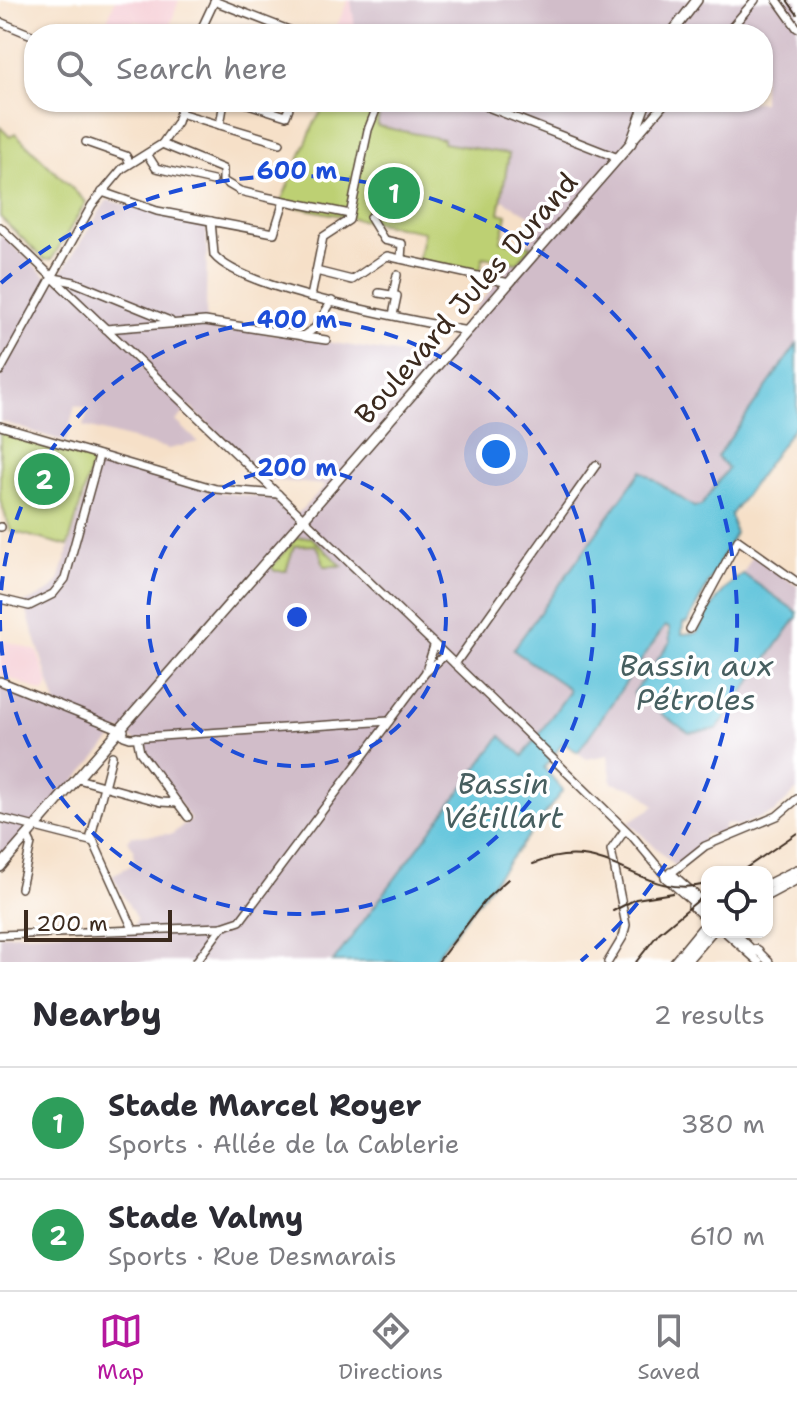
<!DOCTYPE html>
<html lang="en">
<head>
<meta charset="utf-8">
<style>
	body { margin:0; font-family:"Shantell Sans",sans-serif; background:#f2f2f3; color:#2b2b33 }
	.controls { position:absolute; right:24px; bottom:24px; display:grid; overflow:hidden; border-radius:16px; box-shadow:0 2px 6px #0004 }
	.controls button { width:72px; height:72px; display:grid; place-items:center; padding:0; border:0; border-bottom:2px solid #e1e1e2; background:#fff; color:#2b2b33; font:40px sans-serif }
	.scale { position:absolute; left:24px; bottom:20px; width:148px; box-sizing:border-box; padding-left:8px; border:4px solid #3b2a1e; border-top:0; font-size:22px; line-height:28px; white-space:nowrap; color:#3b2a1e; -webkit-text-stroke:6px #fff; paint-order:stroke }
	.you { position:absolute; left:496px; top:454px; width:28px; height:28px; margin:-20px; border:6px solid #fff; border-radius:50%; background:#1a73e8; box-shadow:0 0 0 12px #1a73e833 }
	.badge { display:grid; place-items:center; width:52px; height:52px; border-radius:50%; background:#b5179e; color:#fff; font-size:26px; font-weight:700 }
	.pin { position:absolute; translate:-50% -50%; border:4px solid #fff; box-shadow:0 2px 8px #0006 }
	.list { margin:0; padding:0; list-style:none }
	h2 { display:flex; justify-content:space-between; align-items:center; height:104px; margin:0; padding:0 32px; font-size:34px }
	h2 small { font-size:26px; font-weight:400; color:#7c7c81 }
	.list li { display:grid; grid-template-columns:52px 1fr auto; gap:24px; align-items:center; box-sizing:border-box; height:112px; padding:0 32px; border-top:2px solid #e1e1e2 }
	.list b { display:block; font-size:30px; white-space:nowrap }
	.list p { margin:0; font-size:26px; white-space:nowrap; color:#7c7c81 }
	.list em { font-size:26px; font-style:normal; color:#7c7c81 }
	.icon { flex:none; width:44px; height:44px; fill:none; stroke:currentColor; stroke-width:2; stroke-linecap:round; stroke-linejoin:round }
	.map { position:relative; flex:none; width:797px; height:962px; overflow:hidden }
	.search { position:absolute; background:#fff; box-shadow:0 2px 6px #0004; left:24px; right:24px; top:24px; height:88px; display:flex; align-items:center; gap:20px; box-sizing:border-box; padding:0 28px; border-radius:32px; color:#7c7c81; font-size:30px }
	.sheet { height:328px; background:#fff }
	nav { display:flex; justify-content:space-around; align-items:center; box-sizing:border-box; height:112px; border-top:2px solid #e1e1e2; background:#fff; font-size:22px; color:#7c7c81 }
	nav a { display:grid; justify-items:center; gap:4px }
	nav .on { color:#b5179e }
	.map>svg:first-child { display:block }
	.built { fill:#f6cfd6 }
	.industrial { fill:#d1bdc9 }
	.green { fill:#bdd073; stroke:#7c7d48; stroke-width:2 }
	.water { fill:#5cc2da; stroke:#4c767c; stroke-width:2 }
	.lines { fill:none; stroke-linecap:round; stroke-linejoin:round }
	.minor-casing { stroke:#574538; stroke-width:10 }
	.major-casing { stroke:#574538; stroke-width:12 }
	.minor { stroke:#fff; stroke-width:7 }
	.major { stroke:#fff; stroke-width:9 }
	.rail { stroke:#3b2a1e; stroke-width:2 }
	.ring { fill:none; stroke:#1d4ed8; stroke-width:4; stroke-dasharray:14 10 }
	.labels { text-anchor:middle; stroke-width:7; stroke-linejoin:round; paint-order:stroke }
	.street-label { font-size:28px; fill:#3b2a1e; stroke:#fff }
	.water-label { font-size:30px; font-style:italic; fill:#475f60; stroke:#fff }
	.centre { fill:#1d4ed8; stroke:#fff; stroke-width:4 }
	.ring-label { font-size:24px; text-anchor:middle; font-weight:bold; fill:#1d4ed8; stroke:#fff; stroke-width:7; stroke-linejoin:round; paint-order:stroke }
</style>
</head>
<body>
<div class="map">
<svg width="797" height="962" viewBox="0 0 797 962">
	<rect width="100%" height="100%" fill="#fff"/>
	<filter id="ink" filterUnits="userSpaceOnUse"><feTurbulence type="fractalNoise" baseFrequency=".0125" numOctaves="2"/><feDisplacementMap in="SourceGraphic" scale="16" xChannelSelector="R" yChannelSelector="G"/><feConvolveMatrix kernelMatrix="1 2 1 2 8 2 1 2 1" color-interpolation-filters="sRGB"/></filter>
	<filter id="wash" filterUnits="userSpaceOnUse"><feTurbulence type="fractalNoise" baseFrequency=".006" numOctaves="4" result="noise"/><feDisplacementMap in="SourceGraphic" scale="32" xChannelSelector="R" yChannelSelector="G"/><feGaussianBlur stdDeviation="1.8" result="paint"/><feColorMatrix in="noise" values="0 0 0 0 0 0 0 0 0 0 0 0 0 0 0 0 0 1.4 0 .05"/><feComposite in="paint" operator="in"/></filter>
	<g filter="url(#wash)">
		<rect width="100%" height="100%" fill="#f6e0c8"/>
		<g class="built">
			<polygon points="115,0 179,0 169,29 134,21 129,34 104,28"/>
			<polygon points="348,0 413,0 400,34 347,34 335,30"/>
			<polygon points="0,639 37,651 49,685 43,692 0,674"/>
		</g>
		<g class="industrial">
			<polygon points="351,0 797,0 797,344 718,458 728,468 701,506 694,507 641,471 513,649 569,688 569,692 524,756 500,737 333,962 0,962 0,935 133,928 137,920 112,875 134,864 134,849 127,840 131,836 172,834 191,820 137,742 120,730 0,867 0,684 57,707 24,603 49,592 59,581 96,458 219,492 277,499 295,516 326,485 269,480 190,407 176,421 198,442 169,449 83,426 89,409 75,405 66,442 0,421 0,233 54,284 107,200 207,225 206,323 434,359 544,224 367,121 365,102 763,102 763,34 356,34"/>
			<polygon points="753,555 797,586 797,612 743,574"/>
			<polygon points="797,617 797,790 775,812 739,826 725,823 723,832 705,835 702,843 675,866 628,822 655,806 638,790 612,783 608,755 587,759 567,746 578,752 666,626 670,642 717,729"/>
		</g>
		<g class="green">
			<polygon points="327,102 381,102 377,126 443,139 443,143 509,154 499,213 507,215 501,241 532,246 517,263 483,257 480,272 418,260 424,232 280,204 315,122"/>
			<polygon points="0,127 10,137 15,133 86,202 52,259 45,260 0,217"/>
			<polygon points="0,431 94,457 68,546 11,531 0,500"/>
			<polygon points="311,537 342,566 324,566 320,551 315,545 294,546 286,571 275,571 271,567 296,538"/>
		</g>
		<path class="water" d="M797 344V423L731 515 735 533 688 622 683 623 682 634 697 633C708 612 723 586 743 574L797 612V617L717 729 689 733 633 694 670 642 669 628 665 626 578 752 563 743 544 768 563 790 432 962H333L501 736 523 756 569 692 568 688 513 650 641 471 694 507 701 506 728 468 717 457Z"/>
	</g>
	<g filter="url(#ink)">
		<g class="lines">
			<defs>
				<g id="minor">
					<polyline points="777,0 797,28"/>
					<polyline points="214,1 299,34"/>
					<polyline points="0,22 34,36"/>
					<polyline points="199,34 215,0"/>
					<polyline points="726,34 755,0"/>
					<polyline points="242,102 286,116 291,102"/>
					<polyline points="475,102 618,158"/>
					<polyline points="180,113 280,143"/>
					<polyline points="220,125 224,102"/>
					<polyline points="635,138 666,102"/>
					<polyline points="86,142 126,156 130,163"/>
					<polyline points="162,144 223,169 223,181 240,191 265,197 350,214"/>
					<polyline points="147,154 156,168 213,181"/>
					<polyline points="102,192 157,211 274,233 284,201"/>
					<polyline points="370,217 384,240 402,244 401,259"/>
					<path d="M211 221 214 255C243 291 416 320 467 331"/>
					<polyline points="0,227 506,713 633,837 668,879"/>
					<polyline points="316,271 352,280 387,256 509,283"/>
					<polyline points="54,278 74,282 170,321"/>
					<polyline points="379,293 397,296 393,315"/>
					<polyline points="393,295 397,275"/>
					<polyline points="311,297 323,237 349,220 368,130 379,102"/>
					<polyline points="106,329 205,321 303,336 315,328 332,301"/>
					<polyline points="305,337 326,340"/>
					<polyline points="0,371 92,205 122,169 162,144 177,122 183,102"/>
					<polyline points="0,426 216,489 278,494"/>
					<polyline points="0,527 1,527"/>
					<polyline points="0,599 29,606 53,594 65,579 99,456"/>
					<polyline points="690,629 738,540 797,582"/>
					<polyline points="455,664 596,465"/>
					<polyline points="426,671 434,646"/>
					<polyline points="0,681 124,731"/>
					<polyline points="120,730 124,736 130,738 389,721"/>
					<polyline points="137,737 140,752 188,817"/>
					<polyline points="112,756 91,836 133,929"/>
					<polyline points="78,779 161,802 178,803"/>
					<polyline points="0,818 94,842"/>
					<polyline points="670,872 707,905"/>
					<polyline points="666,877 705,846 777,816 797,799"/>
					<polyline points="21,888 31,844 27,836"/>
					<polyline points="692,906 707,920"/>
					<polyline points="725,932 759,962"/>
					<polyline points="0,935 222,927 240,921 425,673 445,655"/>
					<polyline points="756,949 769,962"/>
					<polyline points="196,962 222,927"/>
					<polyline points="608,962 623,937 626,925 611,850 625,830"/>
				</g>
				<g id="major">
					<polyline points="671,34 697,0"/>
					<polyline points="0,867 618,158 631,143 646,102"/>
					<polyline points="666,877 707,913"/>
					<polyline points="767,885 797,870"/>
					<polyline points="767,895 797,879"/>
					<polyline points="733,932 752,951 758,951"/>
					<polyline points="675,962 707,923"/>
					<polyline points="685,962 711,932"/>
				</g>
			</defs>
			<use href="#minor" class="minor-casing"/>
			<use href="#major" class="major-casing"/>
			<use href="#minor" class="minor"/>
			<use href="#major" class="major"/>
			<g class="rail">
				<polyline points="787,0 797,14"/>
				<path d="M533 864C610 832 637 901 707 884"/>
				<polyline points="740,872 797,833"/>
				<polyline points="613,911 636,899 673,893"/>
				<polyline points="438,962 487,898 508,879"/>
				<polyline points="636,962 659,933 707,893"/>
			</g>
		</g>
	</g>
	<g class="ring">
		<circle cx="297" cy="617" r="149"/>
		<path d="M0 614A297 297 0 1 1 0 620"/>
		<path d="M1 283A446 446 0 1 1 581 961"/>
	</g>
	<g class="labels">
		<g class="street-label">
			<text transform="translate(466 298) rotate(-49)" y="10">Boulevard Jules Durand</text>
		</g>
		<g class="water-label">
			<text x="696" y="676">Bassin aux<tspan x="696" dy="34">Pétroles</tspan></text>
			<text x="503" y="794">Bassin<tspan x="503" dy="34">Vétillart</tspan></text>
		</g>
	</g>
	<circle cx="297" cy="617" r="12" class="centre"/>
	<g class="ring-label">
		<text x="297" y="179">600 m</text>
		<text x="297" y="328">400 m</text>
		<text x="297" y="476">200 m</text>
	</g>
</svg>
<div class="controls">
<button><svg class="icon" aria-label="locate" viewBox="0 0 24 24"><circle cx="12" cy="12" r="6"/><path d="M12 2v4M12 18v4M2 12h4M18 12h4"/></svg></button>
</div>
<div class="scale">200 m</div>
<div class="you"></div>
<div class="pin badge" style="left:394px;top:193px;background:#2e9e5b">1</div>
<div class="pin badge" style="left:44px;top:479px;background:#2e9e5b">2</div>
<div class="search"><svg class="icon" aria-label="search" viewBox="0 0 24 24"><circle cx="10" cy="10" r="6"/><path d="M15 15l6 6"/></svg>Search here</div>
</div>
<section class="sheet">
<h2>Nearby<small>2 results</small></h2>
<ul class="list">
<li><span class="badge" style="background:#2e9e5b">1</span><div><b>Stade Marcel Royer</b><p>Sports · Allée de la Cablerie</p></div><em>380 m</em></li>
<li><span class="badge" style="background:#2e9e5b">2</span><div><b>Stade Valmy</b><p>Sports · Rue Desmarais</p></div><em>610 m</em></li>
</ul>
</section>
<nav>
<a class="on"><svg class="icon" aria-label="map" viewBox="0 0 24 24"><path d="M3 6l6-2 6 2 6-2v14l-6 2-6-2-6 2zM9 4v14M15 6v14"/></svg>Map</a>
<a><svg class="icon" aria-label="directions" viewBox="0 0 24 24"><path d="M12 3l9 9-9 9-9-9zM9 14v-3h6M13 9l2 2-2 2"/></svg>Directions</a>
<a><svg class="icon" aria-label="saved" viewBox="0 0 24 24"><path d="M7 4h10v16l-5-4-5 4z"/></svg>Saved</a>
</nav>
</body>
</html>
